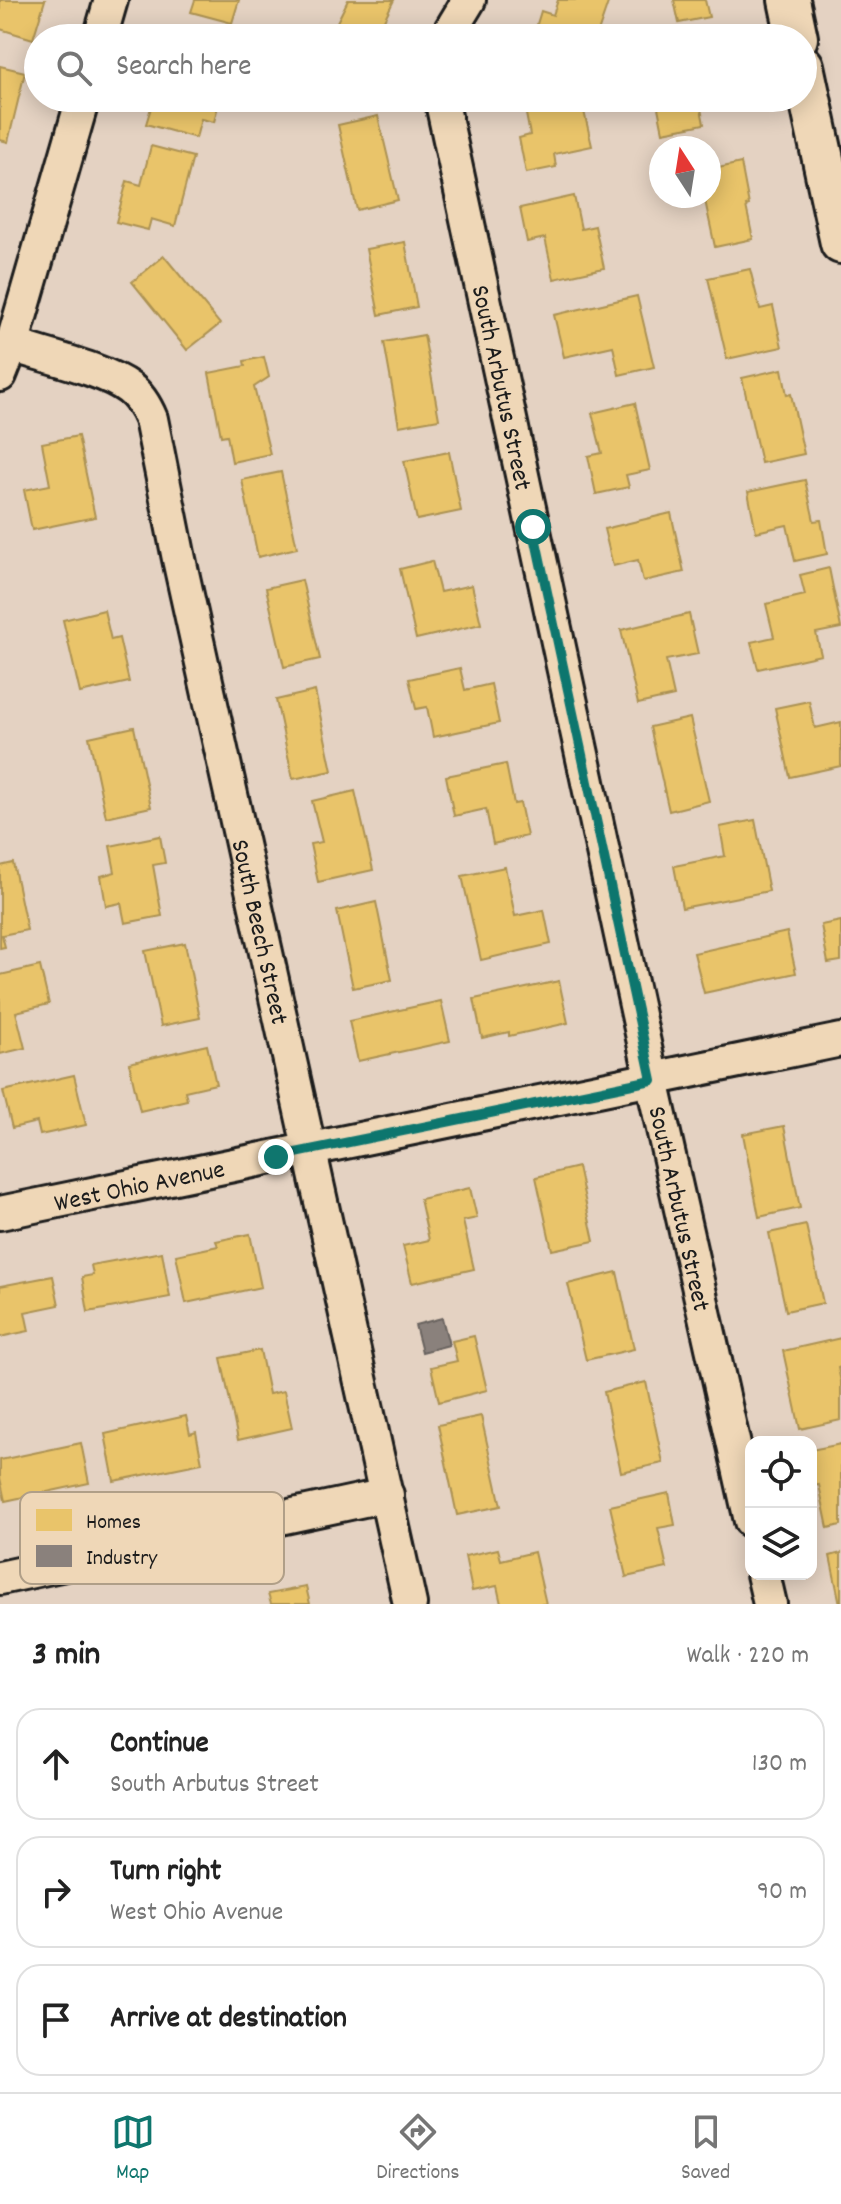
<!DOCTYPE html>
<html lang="en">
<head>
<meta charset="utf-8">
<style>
	body { margin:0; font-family:Dekko,sans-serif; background:#f2f2f2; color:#222 }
	.controls { position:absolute; right:24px; bottom:24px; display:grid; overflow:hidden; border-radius:16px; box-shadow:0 4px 20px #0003 }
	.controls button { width:72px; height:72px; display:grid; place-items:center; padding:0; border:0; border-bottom:2px solid #e0e0e0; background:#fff; color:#222; font:40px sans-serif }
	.compass { position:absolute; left:649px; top:136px; width:72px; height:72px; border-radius:50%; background:#fff; box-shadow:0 4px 20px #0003; rotate:348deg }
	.stop { position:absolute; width:24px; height:24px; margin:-18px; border:6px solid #0f766e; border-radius:50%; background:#fff }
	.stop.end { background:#0f766e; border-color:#fff; box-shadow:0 2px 8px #0008 }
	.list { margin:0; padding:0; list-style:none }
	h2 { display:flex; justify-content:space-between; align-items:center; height:104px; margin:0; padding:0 32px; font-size:34px }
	h2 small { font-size:26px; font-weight:400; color:#767676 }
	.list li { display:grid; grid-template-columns:52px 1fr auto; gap:24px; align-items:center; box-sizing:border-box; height:112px; margin:0 16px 16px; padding:0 16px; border:2px solid #e0e0e0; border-radius:24px }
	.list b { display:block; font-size:30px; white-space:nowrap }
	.list p { margin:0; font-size:26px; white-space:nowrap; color:#767676 }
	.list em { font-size:26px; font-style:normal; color:#767676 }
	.icon { flex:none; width:44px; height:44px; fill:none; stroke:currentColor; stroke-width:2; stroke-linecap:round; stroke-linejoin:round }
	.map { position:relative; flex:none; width:841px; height:1604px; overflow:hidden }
	.search { position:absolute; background:#fff; box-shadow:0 4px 20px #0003; left:24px; right:24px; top:24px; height:88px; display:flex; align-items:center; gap:20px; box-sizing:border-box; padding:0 28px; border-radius:44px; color:#767676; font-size:30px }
	.sheet { height:488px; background:#fff }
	nav { display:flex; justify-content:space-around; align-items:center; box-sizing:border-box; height:112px; border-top:2px solid #e0e0e0; background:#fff; font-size:22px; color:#767676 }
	nav a { display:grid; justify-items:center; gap:4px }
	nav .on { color:#0f766e }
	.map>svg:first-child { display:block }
	.homes { fill:#e9c46a; stroke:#ac9253; stroke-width:2 }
	.industry { fill:#8a817c; stroke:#69635f; stroke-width:2 }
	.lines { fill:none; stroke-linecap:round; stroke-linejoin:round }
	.minor-casing { stroke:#1c1c1c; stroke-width:38 }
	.tertiary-casing { stroke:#1c1c1c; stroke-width:46 }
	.minor { stroke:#efd7b7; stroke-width:32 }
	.tertiary { stroke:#efd7b7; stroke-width:40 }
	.route { stroke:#0f766e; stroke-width:10 }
	.labels { text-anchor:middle; stroke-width:8; stroke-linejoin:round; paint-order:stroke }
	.street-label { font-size:26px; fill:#1c1c1c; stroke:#efd7b7 }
	.key { fill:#efd7b7; stroke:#b09f88; stroke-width:2 }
	.key-label { font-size:22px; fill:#1c1c1c }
</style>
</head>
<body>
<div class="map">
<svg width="841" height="1604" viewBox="0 0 841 1604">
	<rect width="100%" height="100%" fill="#e4d2c2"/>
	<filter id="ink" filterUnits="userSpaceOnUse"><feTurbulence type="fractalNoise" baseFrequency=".0125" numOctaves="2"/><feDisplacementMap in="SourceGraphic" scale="16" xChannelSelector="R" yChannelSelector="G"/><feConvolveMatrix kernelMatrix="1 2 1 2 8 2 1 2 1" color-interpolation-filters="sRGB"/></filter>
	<g filter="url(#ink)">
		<g class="homes">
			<polygon points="0,0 45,0 33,39 0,29"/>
			<polygon points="195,0 239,0 232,23 191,12"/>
			<polygon points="348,0 394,0 375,38 365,38 336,24"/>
			<polygon points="558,0 609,0 597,35 587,32 586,38 533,37 541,11 553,15"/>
			<polygon points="674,0 705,0 709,17 679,23"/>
			<polygon points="0,66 25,72 8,142 0,140"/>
			<polygon points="154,98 220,98 214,122 201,119 196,138 146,124"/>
			<polygon points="523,98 581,98 592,146 554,154 556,167 526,173 519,138 530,135"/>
			<polygon points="656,98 699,98 704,124 663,132"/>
			<polygon points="378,116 398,200 357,210 338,125"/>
			<polygon points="151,146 193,157 175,226 151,219 148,230 116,222 127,181 141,185"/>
			<polygon points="741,163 749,205 746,206 753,239 715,247 704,196 709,196 709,170"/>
			<polygon points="574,196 581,229 595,226 604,268 554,279 545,238 527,242 520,208"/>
			<polygon points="405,242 417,307 379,315 366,249"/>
			<polygon points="164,256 220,324 187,350 132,282"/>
			<polygon points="750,269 760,309 773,306 782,347 727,359 708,278"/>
			<polygon points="637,296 654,367 619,375 613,346 564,357 554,315"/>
			<polygon points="424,335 439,419 399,426 384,342"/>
			<polygon points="264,357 269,377 254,387 270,454 232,462 227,435 221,436 209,373 245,366 244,361"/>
			<polygon points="782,369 787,395 791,394 804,454 761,463 742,378"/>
			<polygon points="635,403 650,470 626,475 629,487 596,494 588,456 602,453 592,413"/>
			<polygon points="78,436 95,517 32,530 24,490 50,485 42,443"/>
			<polygon points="449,452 461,511 417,520 404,461"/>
			<polygon points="281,472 297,548 258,557 242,480"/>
			<polygon points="805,480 814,521 821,520 827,554 795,561 787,525 756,532 748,492"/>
			<polygon points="671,513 684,572 643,581 638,560 613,566 604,529"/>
			<polygon points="432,561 440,592 472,585 481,624 416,639 400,569"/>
			<polygon points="829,568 841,628 816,633 821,655 758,669 751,642 774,637 766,604 805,595 800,575"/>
			<polygon points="302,580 320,659 284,667 266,588"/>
			<polygon points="104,610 111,640 119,638 129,682 80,693 63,620"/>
			<polygon points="689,614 698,654 666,660 674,696 638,704 621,630"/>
			<polygon points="460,668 465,690 491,684 499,723 433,737 427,707 416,709 409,679"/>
			<polygon points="315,691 332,771 293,779 276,700"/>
			<polygon points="809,701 815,728 841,722 841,766 790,777 775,708"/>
			<polygon points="690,718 709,801 669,811 650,727"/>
			<polygon points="134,727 151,807 106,817 89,737"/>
			<polygon points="506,764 514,804 520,803 527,836 493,844 486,809 454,816 446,776"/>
			<polygon points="355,791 373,870 318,882 310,844 322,842 312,801"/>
			<polygon points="755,820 769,891 682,908 674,866 725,856 720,827"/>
			<polygon points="160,836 165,863 153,865 162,916 125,923 121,903 106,906 101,876 115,872 110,846"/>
			<polygon points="13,863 27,930 2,935 5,947 0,948 0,866"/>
			<polygon points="505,867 515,916 544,910 551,944 481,960 462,876"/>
			<polygon points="376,902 392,980 353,988 337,911"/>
			<polygon points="841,921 841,961 828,963 821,925"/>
			<polygon points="787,932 796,973 704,993 694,953"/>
			<polygon points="185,943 200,1018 161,1026 145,951"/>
			<polygon points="40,966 49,1004 16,1012 25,1048 0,1054 0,975"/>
			<polygon points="559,981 568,1023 509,1036 509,1032 482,1038 474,999"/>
			<polygon points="441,1001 450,1041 358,1061 349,1021"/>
			<polygon points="207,1045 216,1084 185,1091 187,1100 140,1111 129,1063"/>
			<polygon points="74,1075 86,1125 40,1135 37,1122 12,1128 3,1091"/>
			<polygon points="784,1126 800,1208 759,1217 743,1134"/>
			<polygon points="578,1167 594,1241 552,1250 536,1177"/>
			<polygon points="470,1188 477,1218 463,1221 474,1269 412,1283 403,1246 429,1240 420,1199"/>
			<polygon points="806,1225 823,1303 786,1311 769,1233"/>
			<polygon points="250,1234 261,1287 186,1303 176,1255 218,1246 216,1241"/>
			<polygon points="162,1252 170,1297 88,1312 82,1277 93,1275 91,1265"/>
			<polygon points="617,1272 634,1349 586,1360 568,1284"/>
			<polygon points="53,1276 59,1305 25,1312 29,1331 0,1337 0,1286"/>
			<polygon points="474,1336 487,1390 439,1402 431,1367 457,1361 452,1341"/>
			<polygon points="841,1338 841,1367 838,1368 841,1382 841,1420 800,1429 783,1351"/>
			<polygon points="260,1350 269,1394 284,1391 292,1428 238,1440 221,1358"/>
			<polygon points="646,1382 663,1463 621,1472 604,1392"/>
			<polygon points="186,1416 190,1434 196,1432 202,1463 114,1481 105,1434"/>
			<polygon points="481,1416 501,1506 457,1515 438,1425"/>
			<polygon points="81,1443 89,1483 5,1501 0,1478 0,1460"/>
			<polygon points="841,1444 841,1525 828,1528 819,1485 813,1486 811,1450"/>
			<polygon points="669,1493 675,1525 658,1528 667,1568 626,1577 610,1506"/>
			<polygon points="498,1549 501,1560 534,1552 546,1604 501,1604 497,1586 472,1591 465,1556"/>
			<polygon points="841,1553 841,1604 840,1604 830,1556"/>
			<polygon points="306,1587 310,1604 271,1604 268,1594"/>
		</g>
		<polygon class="industry" points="442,1318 449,1345 422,1352 415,1325"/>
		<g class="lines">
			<defs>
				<g id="minor">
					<polyline points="100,38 111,0"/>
					<polyline points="446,38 469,0"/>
					<path id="s1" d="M441 98 652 1080 751 1521"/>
					<path id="s2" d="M12 345C44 356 104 369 129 388 140 396 146 407 151 419L179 559 410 1604"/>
					<polyline points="0,375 12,345 83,98"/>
					<path id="s3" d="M0 1213 841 1040"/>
					<polyline points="763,1574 770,1604"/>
					<polyline points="0,1578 387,1495"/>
				</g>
				<g id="tertiary">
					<polyline points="789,0 797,38"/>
					<polyline points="803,66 841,243"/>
				</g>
			</defs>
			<use href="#minor" class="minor-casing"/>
			<use href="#tertiary" class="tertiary-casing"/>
			<use href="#minor" class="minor"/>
			<use href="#tertiary" class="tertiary"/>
		</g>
	</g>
	<g class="lines" filter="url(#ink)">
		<polyline class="route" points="276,1157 652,1080 533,527"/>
	</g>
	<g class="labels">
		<g class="street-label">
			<text dy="9" stroke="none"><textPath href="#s1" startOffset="296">South Arbutus Street</textPath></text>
			<text dy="9" stroke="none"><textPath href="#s2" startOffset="688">South Beech Street</textPath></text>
			<text dy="9" stroke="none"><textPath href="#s3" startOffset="142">West Ohio Avenue</textPath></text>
			<text dy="9" stroke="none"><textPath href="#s1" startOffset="1136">South Arbutus Street</textPath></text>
		</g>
	</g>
	<rect x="20" y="1492" width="264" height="92" rx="12" class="key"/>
	<rect x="36" y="1509" width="36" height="22" fill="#e9c46a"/>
	<rect x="36" y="1545" width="36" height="22" fill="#8a817c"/>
	<g class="key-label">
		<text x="86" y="1528">Homes</text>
		<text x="86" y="1564">Industry</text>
	</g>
</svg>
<div class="controls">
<button><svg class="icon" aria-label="locate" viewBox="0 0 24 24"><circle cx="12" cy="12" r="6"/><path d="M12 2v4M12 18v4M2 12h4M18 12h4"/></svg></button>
<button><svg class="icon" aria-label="layers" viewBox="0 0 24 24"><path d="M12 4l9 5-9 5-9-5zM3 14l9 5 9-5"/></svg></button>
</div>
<svg class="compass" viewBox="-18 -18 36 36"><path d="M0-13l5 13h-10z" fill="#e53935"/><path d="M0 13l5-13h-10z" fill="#767676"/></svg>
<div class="stop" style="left:533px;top:527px"></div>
<div class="stop end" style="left:276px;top:1157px"></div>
<div class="search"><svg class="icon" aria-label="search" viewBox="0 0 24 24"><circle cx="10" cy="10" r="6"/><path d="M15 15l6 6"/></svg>Search here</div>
</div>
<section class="sheet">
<h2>3 min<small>Walk · 220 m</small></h2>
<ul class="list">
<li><svg class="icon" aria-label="ahead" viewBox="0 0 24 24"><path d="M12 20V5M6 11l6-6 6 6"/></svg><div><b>Continue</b><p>South Arbutus Street</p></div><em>130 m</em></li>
<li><svg class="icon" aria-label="right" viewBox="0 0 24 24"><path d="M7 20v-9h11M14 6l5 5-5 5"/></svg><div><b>Turn right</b><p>West Ohio Avenue</p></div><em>90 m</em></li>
<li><svg class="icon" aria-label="arrive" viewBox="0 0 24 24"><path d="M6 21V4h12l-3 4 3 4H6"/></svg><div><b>Arrive at destination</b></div></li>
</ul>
</section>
<nav>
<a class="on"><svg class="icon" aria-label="map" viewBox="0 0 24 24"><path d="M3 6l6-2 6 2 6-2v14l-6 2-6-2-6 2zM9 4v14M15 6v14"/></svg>Map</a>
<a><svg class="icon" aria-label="directions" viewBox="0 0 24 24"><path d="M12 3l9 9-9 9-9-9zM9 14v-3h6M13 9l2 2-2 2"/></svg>Directions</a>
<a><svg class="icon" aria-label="saved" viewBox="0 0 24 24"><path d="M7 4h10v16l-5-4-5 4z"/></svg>Saved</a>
</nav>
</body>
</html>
